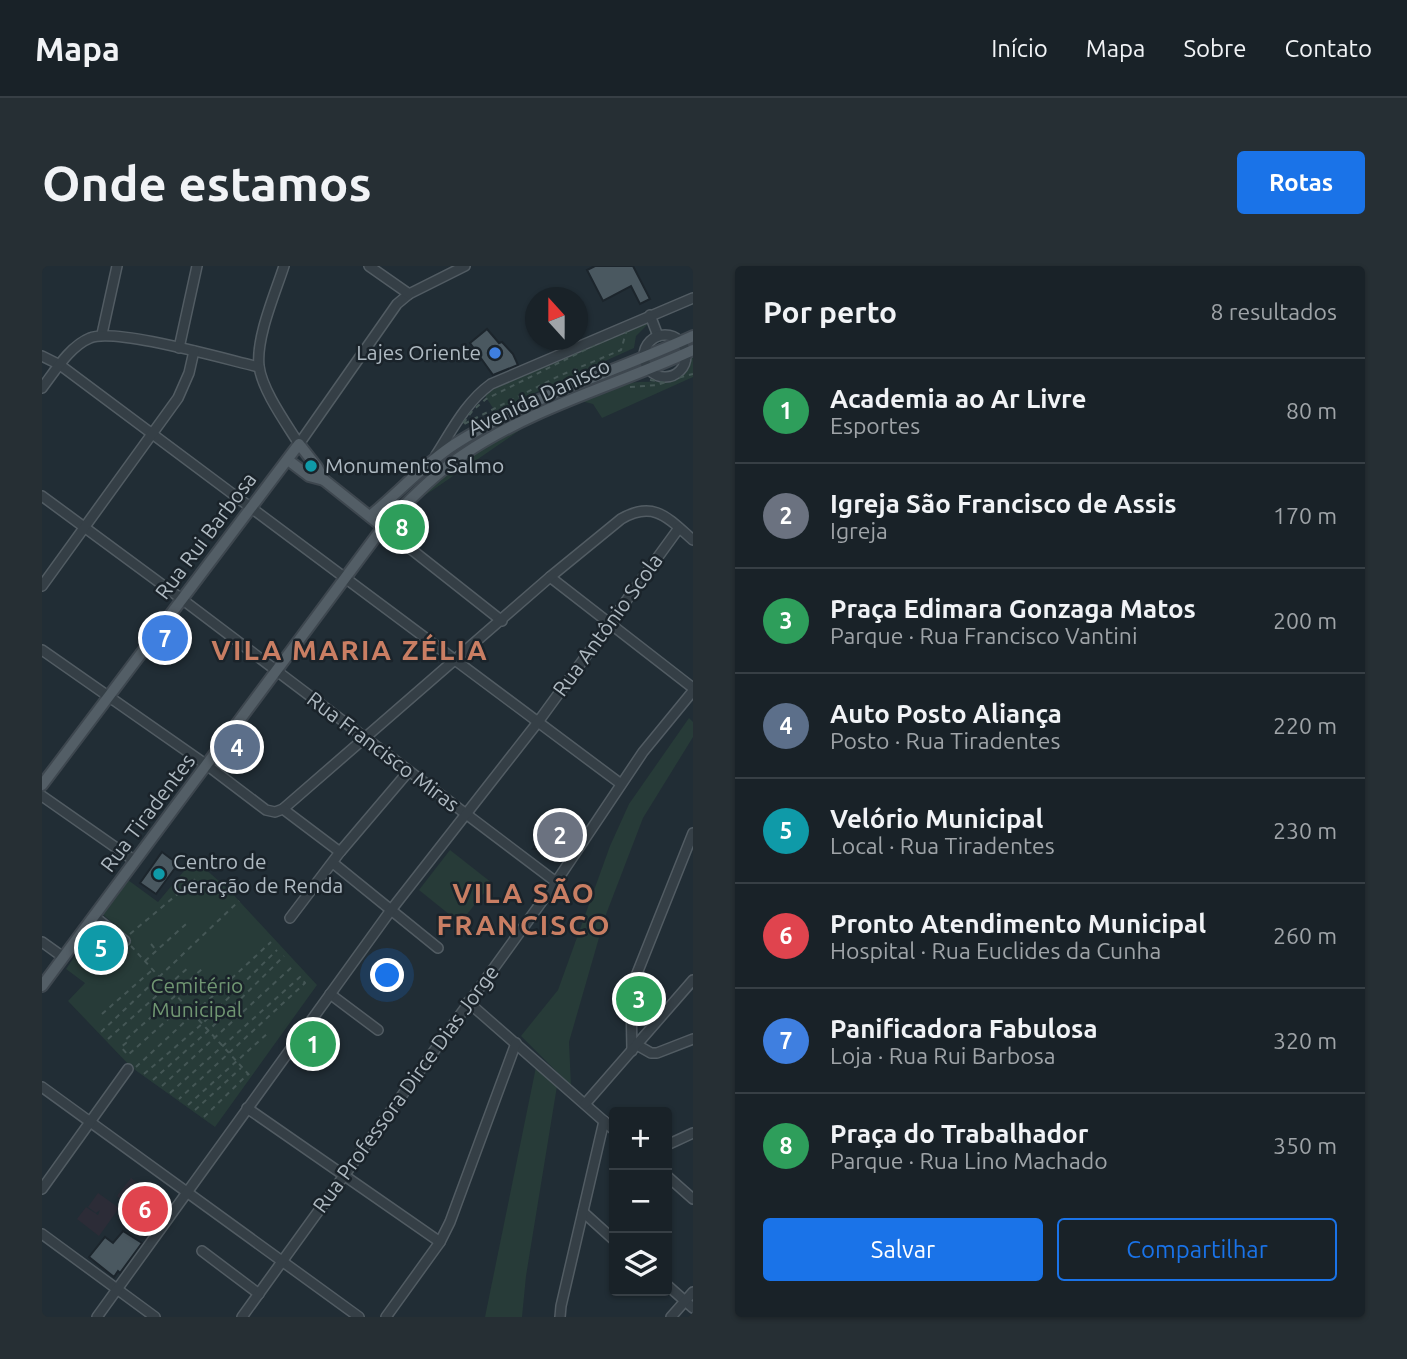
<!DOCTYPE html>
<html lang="pt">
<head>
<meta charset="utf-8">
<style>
	body { margin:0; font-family:Ubuntu,sans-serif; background:#262f34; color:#f1f3f6 }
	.controls { position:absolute; right:21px; bottom:21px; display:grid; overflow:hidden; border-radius:7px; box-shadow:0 2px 5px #0004 }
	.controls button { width:63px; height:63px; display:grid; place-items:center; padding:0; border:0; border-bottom:2px solid #373f45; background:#192228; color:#f1f3f6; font:35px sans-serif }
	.compass { position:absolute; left:483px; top:21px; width:63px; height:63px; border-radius:50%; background:#192228; box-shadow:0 2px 5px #0004; rotate:339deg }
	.you { position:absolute; left:346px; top:710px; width:24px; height:24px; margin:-18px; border:5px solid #fff; border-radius:50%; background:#1a73e8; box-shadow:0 0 0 10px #1a73e833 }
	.badge { display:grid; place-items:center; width:46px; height:46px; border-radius:50%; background:#1a73e8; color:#fff; font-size:23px; font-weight:700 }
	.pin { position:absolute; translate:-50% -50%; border:4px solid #fff; box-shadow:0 2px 7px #0006 }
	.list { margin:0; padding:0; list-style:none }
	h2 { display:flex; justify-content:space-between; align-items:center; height:91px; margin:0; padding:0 28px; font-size:30px }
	h2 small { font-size:23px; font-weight:400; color:#9fa4a8 }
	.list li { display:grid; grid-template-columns:46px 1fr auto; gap:21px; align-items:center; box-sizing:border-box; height:105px; padding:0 28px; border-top:2px solid #373f45 }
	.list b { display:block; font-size:26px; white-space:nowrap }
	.list p { margin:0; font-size:23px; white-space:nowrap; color:#9fa4a8 }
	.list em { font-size:23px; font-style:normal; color:#9fa4a8 }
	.actions { display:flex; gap:14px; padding:21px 28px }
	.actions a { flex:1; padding:16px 0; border:2px solid #1a73e8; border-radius:7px; text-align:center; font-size:24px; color:#1a73e8 }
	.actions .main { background:#1a73e8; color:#fff }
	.icon { flex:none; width:38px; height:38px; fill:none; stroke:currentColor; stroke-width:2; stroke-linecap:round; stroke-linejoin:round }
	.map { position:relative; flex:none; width:651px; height:1051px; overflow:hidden; border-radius:7px }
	header { display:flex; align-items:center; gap:42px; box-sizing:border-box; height:98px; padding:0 35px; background:#192228; border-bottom:2px solid #373f45 }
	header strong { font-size:33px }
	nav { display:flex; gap:38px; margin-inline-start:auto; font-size:24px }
	.intro { display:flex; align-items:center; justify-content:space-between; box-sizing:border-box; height:168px; padding:0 42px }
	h1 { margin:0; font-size:49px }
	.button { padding:18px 32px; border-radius:7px; background:#1a73e8; color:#fff; font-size:24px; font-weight:700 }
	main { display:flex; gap:42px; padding:0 42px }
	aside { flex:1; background:#192228; border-radius:7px; box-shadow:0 2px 5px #0004 }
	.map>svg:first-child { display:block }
	.medical { fill:#2c2c37 }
	.green { fill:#273b38 }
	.building { fill:#4a5860; stroke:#1c252c; stroke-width:2 }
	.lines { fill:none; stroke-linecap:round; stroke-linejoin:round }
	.minor-casing { stroke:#525c63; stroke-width:12 }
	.major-casing { stroke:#3e474f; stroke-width:14 }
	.path { stroke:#455756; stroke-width:2; stroke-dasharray:5 5; stroke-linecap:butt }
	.minor { stroke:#353f46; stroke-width:9 }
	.major { stroke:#535e66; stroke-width:10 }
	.shop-dot { fill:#3f7fe0; stroke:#1a232a; stroke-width:2.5 }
	.culture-dot { fill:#0f9aa8; stroke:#1a232a; stroke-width:2.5 }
	.labels { text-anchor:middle; stroke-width:5; stroke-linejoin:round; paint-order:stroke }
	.poi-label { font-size:21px; fill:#afbac2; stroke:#1a232a; text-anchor:start }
	.street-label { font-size:21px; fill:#afbac2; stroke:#1a232a }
	.park-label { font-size:21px; fill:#709672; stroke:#1a232a }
	.district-label { font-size:28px; font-weight:bold; letter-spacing:2px; fill:#c97e63; stroke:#1a232a }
</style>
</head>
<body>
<header>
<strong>Mapa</strong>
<nav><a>Início</a><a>Mapa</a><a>Sobre</a><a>Contato</a></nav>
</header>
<div class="intro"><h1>Onde estamos</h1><a class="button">Rotas</a></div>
<main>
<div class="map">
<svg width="651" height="1051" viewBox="0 0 651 1051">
	<rect width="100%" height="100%" fill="#212d35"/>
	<g class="medical">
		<polygon points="89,912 118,934 121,931 129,937 121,948 125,951 109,973 76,948 85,937 75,930"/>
		<polygon points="56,927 77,942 57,970 35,953 44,941 56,949 58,944 54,947 46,941"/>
	</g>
	<g class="green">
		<polygon points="605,55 605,59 594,70 592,82 453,145 441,127 447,122"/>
		<path d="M651 91V111L560 152 551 138 539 135 481 162 363 243 362 269 355 254C391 204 448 175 502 150 518 142 534 133 550 127 565 122 582 117 597 116 625 115 635 116 651 91Z"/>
		<polygon points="647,452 651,456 651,471 601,552 563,651 527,776 529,820 479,770 516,724 568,580 587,538"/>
		<polygon points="408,584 450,617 418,657 377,624"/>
		<polygon points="152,593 187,624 275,719 173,861 89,801 26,735 43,717 24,703 39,681 66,700 87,671 58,646 86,614 116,636"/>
		<polygon points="494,801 515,820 484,1010 480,1051 443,1051"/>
	</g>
	<g class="building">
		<polygon points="553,0 591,0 608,33 598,38 589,20 561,35 545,4"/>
		<polygon points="445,63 457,77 460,76 471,88 476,99 451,109 428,77"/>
		<polygon points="192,475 204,485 194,498 181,489"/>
		<polygon points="516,548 538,564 519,592 513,594 499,583 491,583"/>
		<polygon points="120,586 136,598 114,628 98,617"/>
		<polygon points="52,669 74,683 65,696 44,681"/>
		<polygon points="268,768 286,781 278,792 260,779"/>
		<polygon points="81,965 100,977 78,1007 76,1005 72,1011 47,991 63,971 71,977"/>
	</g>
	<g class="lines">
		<defs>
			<g id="minor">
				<path d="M242 0C233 28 214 71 217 100 220 124 244 157 257 178L355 38 367 28 423 0"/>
				<polyline points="327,0 367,28"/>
				<polyline points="608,49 616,70"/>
				<polyline points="60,68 75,0"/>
				<circle cx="623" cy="90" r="21"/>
				<polyline points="137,82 155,0"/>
				<polyline points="0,90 18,99 579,518"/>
				<path d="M0 122C13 105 28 80 48 72 72 61 186 94 217 101"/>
				<path d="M394 189C410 164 424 136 449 118L651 32"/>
				<polyline points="0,230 141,334 514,616"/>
				<polyline points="341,261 460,355"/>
				<polyline points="508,311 651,422"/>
				<polyline points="0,320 136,132 147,107 152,85"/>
				<path d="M0 384 166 500 224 544 233 546 241 543 508 311 579 253C612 234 626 252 651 274"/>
				<polyline points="0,530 93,595"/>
				<polyline points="241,543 298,586"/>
				<polyline points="291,597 396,682"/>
				<polyline points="53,651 83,675"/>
				<polyline points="248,652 298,586 366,506"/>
				<polyline points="0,676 21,691"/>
				<polyline points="288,728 336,764"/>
				<polyline points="426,736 572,864"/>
				<polyline points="595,779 609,787 615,787 651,773"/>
				<polyline points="590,785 589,730 592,715 651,567"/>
				<polyline points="0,821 317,1051"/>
				<polyline points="543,838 651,714"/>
				<polyline points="205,842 398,976"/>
				<polyline points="625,879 651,867"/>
				<polyline points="625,910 651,933"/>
				<polyline points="0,923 86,803"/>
				<polyline points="541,946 572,974"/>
				<polyline points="0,968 113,1051"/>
				<polyline points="160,985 217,1028"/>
				<polyline points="625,1019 651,1042"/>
				<polyline points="55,1051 349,644 496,456 637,262"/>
				<polyline points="200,1051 514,616 601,486 651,425"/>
				<polyline points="344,1051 398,976 408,956 474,777"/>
				<polyline points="518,1051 519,1040 562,855"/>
				<polyline points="629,1051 651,1026"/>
			</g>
			<g id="major">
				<polyline points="246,194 267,210 282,214"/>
				<path d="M328 250C356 227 382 198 413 178 487 131 572 106 651 70"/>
				<polyline points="0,519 257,178 275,201 282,214 341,261"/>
				<path d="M0 720 341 261C367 235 391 209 421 189 491 141 575 119 651 84"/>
			</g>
		</defs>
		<use href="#minor" class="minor-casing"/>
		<use href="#major" class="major-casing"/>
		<g class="path">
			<polygon points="585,63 579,84 517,110 420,159 431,144 444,133"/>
			<polyline points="608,114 620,116 651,108"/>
			<polyline points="588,121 615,119 627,115"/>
			<polyline points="361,266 361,254"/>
			<polyline points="88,668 157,610"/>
			<polyline points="109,678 114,684"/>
			<polyline points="89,680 209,811"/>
			<polyline points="103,695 144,658"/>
			<polyline points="133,727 160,703"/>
			<polyline points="133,730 82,775 84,777 79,781 86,789 142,739"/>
			<polyline points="60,748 109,705"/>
			<polyline points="59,766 197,635"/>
			<polyline points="66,773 148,700"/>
			<polyline points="94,801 229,676"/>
			<polyline points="102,808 160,758 235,684"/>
			<polyline points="111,814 166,765 242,690"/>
			<polyline points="120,820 251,700"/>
			<polyline points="128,827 258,711 263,717 137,833"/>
			<polyline points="146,839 227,766"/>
			<polyline points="153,844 199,802"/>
			<polyline points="162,851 206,808"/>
		</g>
		<use href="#minor" class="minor"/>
		<use href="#major" class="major"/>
	</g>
	<circle class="shop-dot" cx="453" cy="87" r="7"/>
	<g class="culture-dot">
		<circle cx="269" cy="200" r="7"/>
		<circle cx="117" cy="608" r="7"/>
	</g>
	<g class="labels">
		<g class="poi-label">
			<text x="439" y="94" text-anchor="end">Lajes Oriente</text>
			<text x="283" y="207">Monumento Salmo</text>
			<text x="131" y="603">Centro de<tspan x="131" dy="24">Geração de Renda</tspan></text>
		</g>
		<g class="street-label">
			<text transform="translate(497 131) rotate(-25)" y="7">Avenida Danisco</text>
			<text transform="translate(164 270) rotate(-53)" y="7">Rua Rui Barbosa</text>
			<text transform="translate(566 359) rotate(-54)" y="7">Rua Antônio Scola</text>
			<text transform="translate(341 486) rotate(37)" y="7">Rua Francisco Miras</text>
			<text transform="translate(106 547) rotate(-53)" y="7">Rua Tiradentes</text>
			<text transform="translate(364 823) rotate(-54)" y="7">Rua Professora Dirce Dias Jorge</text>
		</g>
		<g class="park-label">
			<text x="155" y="727">Cemitério<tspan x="155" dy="24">Municipal</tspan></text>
		</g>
		<g class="district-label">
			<text x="308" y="394">VILA MARIA ZÉLIA</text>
			<text x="482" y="637">VILA SÃO<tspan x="482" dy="32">FRANCISCO</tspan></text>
		</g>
	</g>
</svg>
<div class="controls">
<button>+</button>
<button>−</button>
<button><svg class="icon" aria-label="layers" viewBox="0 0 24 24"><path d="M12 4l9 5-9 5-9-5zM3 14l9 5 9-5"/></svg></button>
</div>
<svg class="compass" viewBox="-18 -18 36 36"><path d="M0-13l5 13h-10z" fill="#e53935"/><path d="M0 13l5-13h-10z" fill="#9fa4a8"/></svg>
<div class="you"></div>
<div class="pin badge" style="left:271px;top:778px;background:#2e9e5b">1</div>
<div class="pin badge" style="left:518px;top:569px;background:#6b7280">2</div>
<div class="pin badge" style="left:597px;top:733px;background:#2e9e5b">3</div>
<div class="pin badge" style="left:195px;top:481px;background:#5c6f8a">4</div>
<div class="pin badge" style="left:59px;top:682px;background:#0f9aa8">5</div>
<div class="pin badge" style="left:103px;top:943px;background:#e0444e">6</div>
<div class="pin badge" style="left:123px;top:372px;background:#3f7fe0">7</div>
<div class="pin badge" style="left:360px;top:261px;background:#2e9e5b">8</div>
</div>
<aside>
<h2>Por perto<small>8 resultados</small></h2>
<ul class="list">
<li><span class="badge" style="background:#2e9e5b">1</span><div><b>Academia ao Ar Livre</b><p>Esportes</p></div><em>80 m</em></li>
<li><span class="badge" style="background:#6b7280">2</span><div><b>Igreja São Francisco de Assis</b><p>Igreja</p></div><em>170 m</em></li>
<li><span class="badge" style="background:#2e9e5b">3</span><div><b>Praça Edimara Gonzaga Matos</b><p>Parque · Rua Francisco Vantini</p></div><em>200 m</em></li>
<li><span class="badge" style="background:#5c6f8a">4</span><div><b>Auto Posto Aliança</b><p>Posto · Rua Tiradentes</p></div><em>220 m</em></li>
<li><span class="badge" style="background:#0f9aa8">5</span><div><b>Velório Municipal</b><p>Local · Rua Tiradentes</p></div><em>230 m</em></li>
<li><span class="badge" style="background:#e0444e">6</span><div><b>Pronto Atendimento Municipal</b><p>Hospital · Rua Euclides da Cunha</p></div><em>260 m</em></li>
<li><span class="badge" style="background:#3f7fe0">7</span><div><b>Panificadora Fabulosa</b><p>Loja · Rua Rui Barbosa</p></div><em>320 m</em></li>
<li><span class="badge" style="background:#2e9e5b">8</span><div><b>Praça do Trabalhador</b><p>Parque · Rua Lino Machado</p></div><em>350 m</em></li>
</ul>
<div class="actions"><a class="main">Salvar</a><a>Compartilhar</a></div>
</aside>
</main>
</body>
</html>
